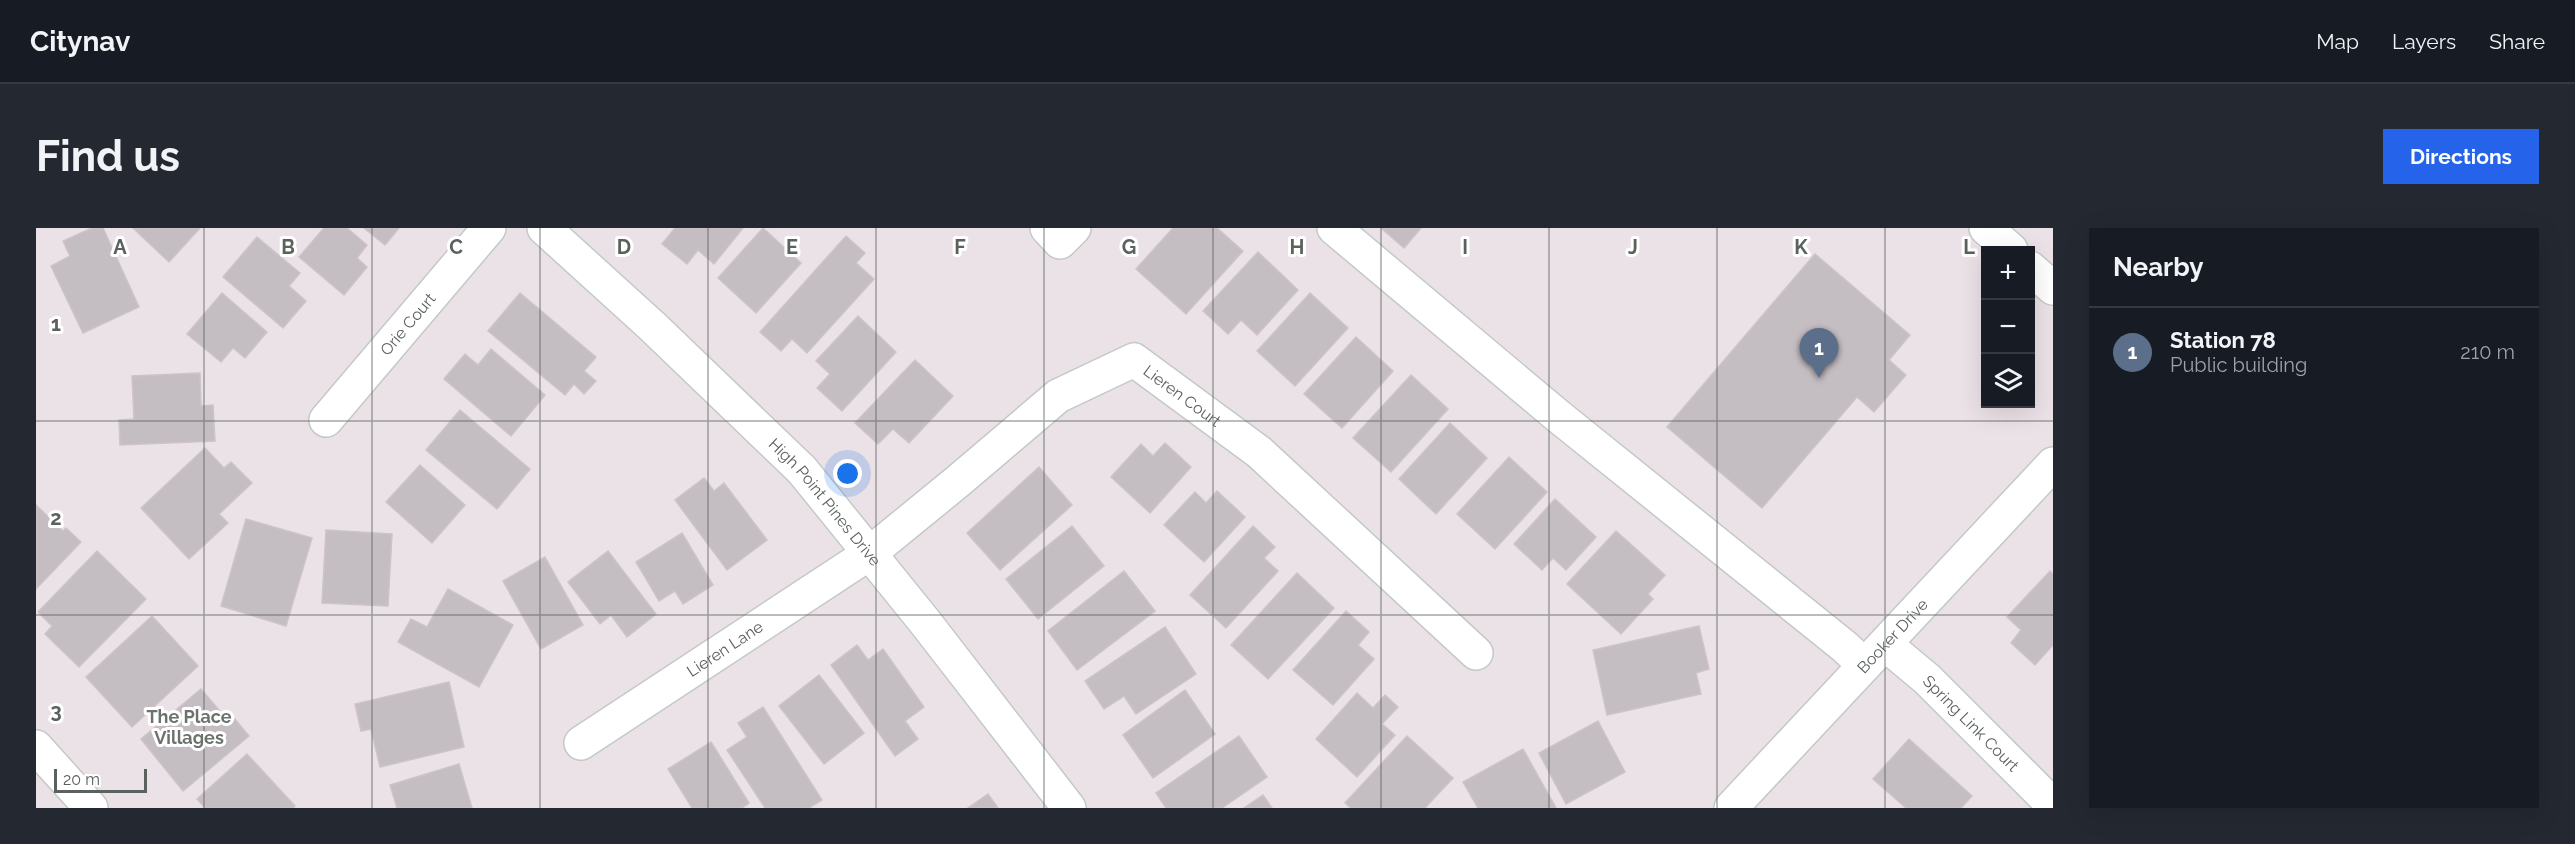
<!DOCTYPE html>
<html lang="en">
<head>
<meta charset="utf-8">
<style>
	body { margin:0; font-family:Raleway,sans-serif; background:#242831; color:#f1f3f6 }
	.controls { position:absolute; right:18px; top:18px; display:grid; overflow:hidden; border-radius:0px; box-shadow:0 6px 24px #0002 }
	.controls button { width:54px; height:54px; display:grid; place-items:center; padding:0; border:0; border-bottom:2px solid #363941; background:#171b24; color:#f1f3f6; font:30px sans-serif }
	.scale { position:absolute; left:18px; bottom:15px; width:93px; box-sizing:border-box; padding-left:6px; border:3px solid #5b615c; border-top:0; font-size:16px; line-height:21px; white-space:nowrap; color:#5b615c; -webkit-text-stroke:4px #fff; paint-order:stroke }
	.you { position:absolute; left:812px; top:246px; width:21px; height:21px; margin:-15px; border:4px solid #fff; border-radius:50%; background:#1a73e8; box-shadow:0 0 0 9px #1a73e833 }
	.badge { display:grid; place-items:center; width:39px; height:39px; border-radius:50%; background:#2563eb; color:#fff; font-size:20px; font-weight:700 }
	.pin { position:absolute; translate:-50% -50px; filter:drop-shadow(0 2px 3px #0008) }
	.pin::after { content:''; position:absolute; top:32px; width:21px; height:18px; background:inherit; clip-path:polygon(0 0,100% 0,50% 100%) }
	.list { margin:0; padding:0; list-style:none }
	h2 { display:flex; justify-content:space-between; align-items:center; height:78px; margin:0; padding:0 24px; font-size:26px }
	h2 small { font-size:20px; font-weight:400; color:#9ea1a6 }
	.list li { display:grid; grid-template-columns:39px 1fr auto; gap:18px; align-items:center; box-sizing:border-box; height:90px; padding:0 24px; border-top:2px solid #363941 }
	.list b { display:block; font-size:22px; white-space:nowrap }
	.list p { margin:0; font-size:20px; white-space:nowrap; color:#9ea1a6 }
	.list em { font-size:20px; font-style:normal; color:#9ea1a6 }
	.icon { flex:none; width:33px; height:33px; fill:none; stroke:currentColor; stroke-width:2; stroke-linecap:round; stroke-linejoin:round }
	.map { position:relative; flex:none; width:2017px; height:580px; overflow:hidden; border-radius:0px }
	header { display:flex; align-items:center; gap:36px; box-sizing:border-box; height:84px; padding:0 30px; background:#171b24; border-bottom:2px solid #363941 }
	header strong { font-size:28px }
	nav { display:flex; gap:33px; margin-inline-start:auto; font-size:21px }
	.intro { display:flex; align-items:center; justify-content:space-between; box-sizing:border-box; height:144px; padding:0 36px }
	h1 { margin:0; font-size:42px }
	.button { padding:15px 27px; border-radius:0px; background:#2563eb; color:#fff; font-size:21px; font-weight:700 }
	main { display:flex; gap:36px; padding:0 36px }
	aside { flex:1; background:#171b24; border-radius:0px; box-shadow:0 6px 24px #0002 }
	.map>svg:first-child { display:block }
	.building { fill:#c4bdc2; stroke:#cfc2ca; stroke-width:1.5 }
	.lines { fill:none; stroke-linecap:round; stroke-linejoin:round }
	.minor-casing { stroke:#c4c9c6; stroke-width:36 }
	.minor { stroke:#fff; stroke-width:33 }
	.grid { fill:none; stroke:#5b615c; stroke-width:1.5; stroke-opacity:0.55 }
	.labels { text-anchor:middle; stroke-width:6; stroke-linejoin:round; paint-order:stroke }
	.street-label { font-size:16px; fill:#5b615c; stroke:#fff }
	.neighbourhood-label { font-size:18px; font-weight:bold; fill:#6c736d; stroke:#fff }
	.grid-label { font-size:20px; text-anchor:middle; font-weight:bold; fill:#5b615c; stroke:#fff; stroke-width:6; stroke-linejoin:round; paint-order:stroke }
</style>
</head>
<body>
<header>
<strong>Citynav</strong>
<nav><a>Map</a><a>Layers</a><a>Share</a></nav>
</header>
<div class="intro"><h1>Find us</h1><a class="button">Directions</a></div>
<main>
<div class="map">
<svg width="2017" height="580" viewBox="0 0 2017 580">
	<rect width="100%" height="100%" fill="#ebe2e7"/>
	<g class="building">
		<polygon points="56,0 67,0 103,79 47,105 15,38 34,28 27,13"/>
		<polygon points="97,0 164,0 133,34"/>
		<polygon points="288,0 311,0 331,17 321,30 331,39 308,67 263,29"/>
		<polygon points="328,0 363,0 349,17"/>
		<polygon points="639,0 707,0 678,36 662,22 651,36 626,16"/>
		<polygon points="727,0 765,35 720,85 682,50"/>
		<polygon points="1137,0 1181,0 1207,23 1150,86 1100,41"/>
		<polygon points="1345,0 1385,0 1368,20"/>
		<polygon points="810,8 829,25 820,35 838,51 771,125 756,111 745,123 724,104"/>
		<polygon points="221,9 264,45 253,58 270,73 247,100 187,49"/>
		<polygon points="1222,24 1262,62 1221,107 1205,92 1192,106 1167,83"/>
		<polygon points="1779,26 1874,107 1853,132 1870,147 1838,184 1821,169 1726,280 1631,199"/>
		<polygon points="186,65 231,104 209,130 197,120 185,134 151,106"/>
		<polygon points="484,65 560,129 548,143 560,153 548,166 538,156 529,167 452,103"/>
		<polygon points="1274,65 1312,100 1259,158 1221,123"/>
		<polygon points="822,88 860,124 806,183 781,160 794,146 780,133"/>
		<polygon points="1320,109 1357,143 1306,200 1268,166"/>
		<polygon points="455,121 509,167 475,208 408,151 429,126 442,137"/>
		<polygon points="879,132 917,168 873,215 857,201 842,216 819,195"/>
		<polygon points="164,145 165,178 177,177 179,213 84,217 83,192 98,191 96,148"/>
		<polygon points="1375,147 1412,181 1355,244 1317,210"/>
		<polygon points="424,182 494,241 461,281 390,222"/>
		<polygon points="1414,195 1451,230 1400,286 1363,251"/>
		<polygon points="1129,215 1155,239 1114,285 1075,249 1105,216 1117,228"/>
		<polygon points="169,220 188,240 195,234 216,255 183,286 192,295 153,331 105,280"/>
		<polygon points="1473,229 1511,264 1459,321 1421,286"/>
		<polygon points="384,237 429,277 396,315 350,274"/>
		<polygon points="1003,239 1036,277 964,342 931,305"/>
		<polygon points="668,250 678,263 688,255 731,312 691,342 639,272"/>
		<polygon points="1181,263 1209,289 1168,334 1128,297 1159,264 1170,275"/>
		<polygon points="1519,271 1560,309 1530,342 1517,330 1506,342 1478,316"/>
		<polygon points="0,277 27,303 30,300 45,314 0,361"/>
		<polygon points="210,291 276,310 250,398 185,378"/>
		<polygon points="1036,298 1068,338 1002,391 970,351"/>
		<polygon points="1217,298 1239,319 1228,330 1242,343 1190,400 1154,367"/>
		<polygon points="290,302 356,306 352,378 286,375"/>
		<polygon points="1580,303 1629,347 1612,366 1617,371 1585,406 1531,356"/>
		<polygon points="646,305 677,357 647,376 639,363 623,373 600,334"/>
		<polygon points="61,323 110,371 43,439 9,406 16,398 2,384"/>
		<polygon points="572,323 620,386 591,409 575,387 564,396 532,354"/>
		<polygon points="509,329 547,397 505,421 467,353"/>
		<polygon points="1088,343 1119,383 1041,442 1012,403"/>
		<polygon points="2014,343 2017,346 2017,417 1999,437 1975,415 1985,402 1971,389"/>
		<polygon points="1261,345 1298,380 1232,451 1195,417"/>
		<polygon points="412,361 477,397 443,459 362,414 375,391 391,399"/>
		<polygon points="1310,383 1333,404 1322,417 1338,431 1297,477 1257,442"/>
		<polygon points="116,388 162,438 96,499 50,449"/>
		<polygon points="1663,398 1673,441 1660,445 1665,466 1571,487 1557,422"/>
		<polygon points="1129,399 1160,446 1100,486 1088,468 1068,481 1049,453"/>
		<polygon points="821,417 832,432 847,421 888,479 869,493 882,511 859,528 795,437"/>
		<polygon points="783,447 828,505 788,536 743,478"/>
		<polygon points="413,454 428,519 344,539 335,501 325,503 319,476"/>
		<polygon points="165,461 194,495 199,491 213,508 147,563 105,511"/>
		<polygon points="1149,462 1179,506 1117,550 1087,507"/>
		<polygon points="1321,465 1337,480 1349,467 1362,479 1346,496 1359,507 1321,549 1280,511"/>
		<polygon points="727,479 786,572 773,580 729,580 691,522 711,509 702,495"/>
		<polygon points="1562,493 1589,544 1530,576 1503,525"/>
		<polygon points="1203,508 1231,549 1186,580 1130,580 1120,565"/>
		<polygon points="1371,508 1417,550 1389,580 1315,580 1309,575"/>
		<polygon points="1873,511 1936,568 1925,580 1870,580 1837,551"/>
		<polygon points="675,514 713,575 706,580 656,580 632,541"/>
		<polygon points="1487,521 1520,580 1442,580 1427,554"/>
		<polygon points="211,526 259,578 257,580 169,580 161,571"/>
		<polygon points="423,536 436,580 361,580 354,557"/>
		<polygon points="952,566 962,580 932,580"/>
		<polygon points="1227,567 1236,580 1208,580"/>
	</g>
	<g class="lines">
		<defs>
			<g id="minor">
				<path id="s1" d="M508 0 616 98 766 242 889 394 1033 580"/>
				<polyline points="1011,0 1024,14 1038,0"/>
				<polyline points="1298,0 1522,188 1809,419 1828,437"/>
				<polyline points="1950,0 1975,22"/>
				<polyline points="1994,40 2017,60"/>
				<path id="s2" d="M290 192 453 0"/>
				<path id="s3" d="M1849 416 1891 451 2017 577"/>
				<path id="s4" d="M545 515 834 325 921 254 1022 168 1098 132 1223 224 1440 425"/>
				<polyline points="0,519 55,580"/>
				<path id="s5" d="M1695 580 2017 236"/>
			</g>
		</defs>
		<use href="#minor" class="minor-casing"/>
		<use href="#minor" class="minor"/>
	</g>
	<path class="grid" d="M168 0V580M336 0V580M504 0V580M672 0V580M840 0V580M1008 0V580M1177 0V580M1345 0V580M1513 0V580M1681 0V580M1849 0V580M0 193H2017M0 387H2017"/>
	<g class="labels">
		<g class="street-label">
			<text dy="6" stroke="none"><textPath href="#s2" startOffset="126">Orie Court</textPath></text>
			<text dy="6" stroke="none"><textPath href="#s4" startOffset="735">Lieren Court</textPath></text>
			<text dy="6" stroke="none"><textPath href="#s1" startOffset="393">High Point Pines Drive</textPath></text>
			<text dy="6" stroke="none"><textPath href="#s5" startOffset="236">Booker Drive</textPath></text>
			<text dy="6" stroke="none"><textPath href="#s4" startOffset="172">Lieren Lane</textPath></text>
			<text dy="6" stroke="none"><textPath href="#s3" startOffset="117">Spring Link Court</textPath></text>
		</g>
		<g class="neighbourhood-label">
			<text x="153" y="495">The Place<tspan x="153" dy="21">Villages</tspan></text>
		</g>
	</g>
	<g class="grid-label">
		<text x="84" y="26">A</text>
		<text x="252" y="26">B</text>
		<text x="420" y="26">C</text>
		<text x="588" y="26">D</text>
		<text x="756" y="26">E</text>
		<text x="924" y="26">F</text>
		<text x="1093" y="26">G</text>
		<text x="1261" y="26">H</text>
		<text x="1429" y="26">I</text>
		<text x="1597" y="26">J</text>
		<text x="1765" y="26">K</text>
		<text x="1933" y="26">L</text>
		<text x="20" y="103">1</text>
		<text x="20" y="297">2</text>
		<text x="20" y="490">3</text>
	</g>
</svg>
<div class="controls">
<button>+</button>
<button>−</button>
<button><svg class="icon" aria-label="layers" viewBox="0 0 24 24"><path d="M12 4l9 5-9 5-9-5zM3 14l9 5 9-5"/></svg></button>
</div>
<div class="scale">20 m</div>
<div class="you"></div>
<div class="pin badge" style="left:1783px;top:150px;background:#5c6f8a">1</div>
</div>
<aside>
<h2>Nearby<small></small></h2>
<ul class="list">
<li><span class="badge" style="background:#5c6f8a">1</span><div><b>Station 78</b><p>Public building</p></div><em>210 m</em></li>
</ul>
</aside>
</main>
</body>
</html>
